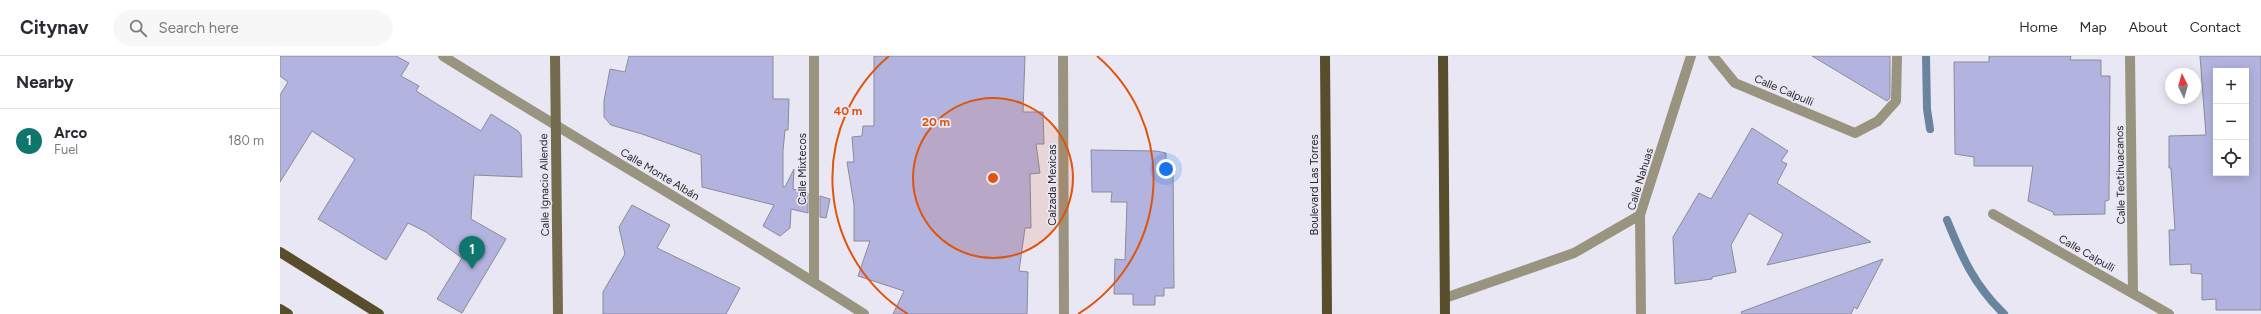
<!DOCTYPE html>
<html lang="en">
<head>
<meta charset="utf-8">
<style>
	body { margin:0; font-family:Figtree,sans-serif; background:#f7f7f7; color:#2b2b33 }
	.controls { position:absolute; right:12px; top:12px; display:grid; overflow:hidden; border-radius:0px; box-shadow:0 2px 10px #0003 }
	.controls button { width:36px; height:36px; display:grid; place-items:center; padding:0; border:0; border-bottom:1px solid #e1e1e2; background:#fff; color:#2b2b33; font:20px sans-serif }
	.compass { position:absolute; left:1885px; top:12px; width:36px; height:36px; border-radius:50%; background:#fff; box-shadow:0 2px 10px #0003; rotate:355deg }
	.you { position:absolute; left:886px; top:113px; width:14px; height:14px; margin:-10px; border:3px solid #fff; border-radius:50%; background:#1a73e8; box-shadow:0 0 0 6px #1a73e833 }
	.badge { display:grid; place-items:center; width:26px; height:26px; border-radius:50%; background:#0f766e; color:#fff; font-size:13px; font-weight:700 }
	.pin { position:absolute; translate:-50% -33px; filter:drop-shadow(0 1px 2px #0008) }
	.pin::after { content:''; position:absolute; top:21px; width:14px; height:12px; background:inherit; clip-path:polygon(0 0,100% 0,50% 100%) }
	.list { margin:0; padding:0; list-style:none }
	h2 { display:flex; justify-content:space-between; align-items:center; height:52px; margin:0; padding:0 16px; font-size:17px }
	h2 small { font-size:13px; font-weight:400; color:#7c7c81 }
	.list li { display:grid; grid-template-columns:26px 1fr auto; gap:12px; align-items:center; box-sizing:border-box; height:64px; padding:0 16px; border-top:1px solid #e1e1e2 }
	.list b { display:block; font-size:15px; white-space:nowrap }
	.list p { margin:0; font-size:13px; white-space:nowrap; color:#7c7c81 }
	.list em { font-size:13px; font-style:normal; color:#7c7c81 }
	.icon { flex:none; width:22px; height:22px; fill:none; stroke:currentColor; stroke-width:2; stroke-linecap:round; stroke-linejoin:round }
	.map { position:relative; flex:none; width:1981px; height:258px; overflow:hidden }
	header { display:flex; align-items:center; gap:24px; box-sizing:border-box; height:56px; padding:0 20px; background:#fff; border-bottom:1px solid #e1e1e2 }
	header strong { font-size:19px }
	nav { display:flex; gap:22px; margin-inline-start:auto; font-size:14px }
	.search { width:280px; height:36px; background:#f7f7f7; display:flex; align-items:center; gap:10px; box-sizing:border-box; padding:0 14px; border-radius:22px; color:#7c7c81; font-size:15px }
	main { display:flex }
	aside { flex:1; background:#fff }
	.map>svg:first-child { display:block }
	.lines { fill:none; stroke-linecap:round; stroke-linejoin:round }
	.stream { stroke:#69859d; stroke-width:8 }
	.building { fill:#b3b3e0; stroke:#8b8b96; fill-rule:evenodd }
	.street { stroke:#999480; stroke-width:10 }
	.secondary { stroke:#736b4e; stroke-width:10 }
	.primary { stroke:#584e2b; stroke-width:10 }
	.ring { fill:none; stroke:#de560e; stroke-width:2 }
	.labels { text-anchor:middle; stroke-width:3.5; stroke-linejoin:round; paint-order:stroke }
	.street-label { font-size:11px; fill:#28272c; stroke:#e9e7f3 }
	.centre { fill:#de560e; stroke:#e9e7f3; stroke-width:2 }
	.ring-label { font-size:12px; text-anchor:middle; font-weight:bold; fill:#de560e; stroke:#e9e7f3; stroke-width:3.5; stroke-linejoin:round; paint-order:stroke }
</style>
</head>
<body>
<header>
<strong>Citynav</strong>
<div class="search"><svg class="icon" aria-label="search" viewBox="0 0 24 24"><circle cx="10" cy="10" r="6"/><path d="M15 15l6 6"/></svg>Search here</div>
<nav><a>Home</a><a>Map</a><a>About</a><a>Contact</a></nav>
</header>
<main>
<aside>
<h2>Nearby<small></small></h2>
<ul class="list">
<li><span class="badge">1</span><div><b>Arco</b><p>Fuel</p></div><em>180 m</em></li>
</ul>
</aside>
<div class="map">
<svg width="1981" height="258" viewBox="0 0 1981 258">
	<rect width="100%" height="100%" fill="#e9e7f3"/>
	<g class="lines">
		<g class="stream">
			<polyline points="1646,0 1647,53 1650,73"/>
			<path d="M1667 164C1682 201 1694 229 1724 258"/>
		</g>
	</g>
	<g class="building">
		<polygon points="0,0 116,0 129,7 121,20 139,30 136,35 201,75 211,58 238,75 241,79 242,121 194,119 191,163 226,183 182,257 157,243 182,202 146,176 128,167 106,204 38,163 75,103 32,75 0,126 0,39 8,26 0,20"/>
		<polygon points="349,0 493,0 493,43 509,43 508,74 505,74 503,95 503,131 505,131 514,113 513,133 528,137 528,157 511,153 510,172 500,180 483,170 494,149 422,131 421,99 362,78 331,69 324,61 324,45 330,13 345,16"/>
		<polygon points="594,0 745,0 743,56 763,56 764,88 756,88 760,117 750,118 751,172 745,172 739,215 748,216 747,258 613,258 624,235 578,220 590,185 574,185 574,149 567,106 574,106 572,81 582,80 583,70 594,70"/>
		<polygon points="1532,0 1610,0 1610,42 1607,45"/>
		<polygon points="1709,0 1791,0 1790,4 1821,4 1821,20 1830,20 1829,144 1825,145 1825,158 1774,159 1773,156 1748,145 1753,110 1694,110 1694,101 1675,98 1674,6 1709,6"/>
		<path d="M1920 0H1981V254H1936V243L1922 244V218L1911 217V208L1890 209 1889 174H1895L1891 112H1889V80L1926 79ZM1936 15H1966V117H1936Z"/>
		<polygon points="1472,72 1508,95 1501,105 1507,108 1497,127 1591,186 1487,209 1503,178 1469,157 1451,189 1456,216 1432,221 1432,223 1395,228 1393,181 1419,137 1431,143"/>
		<polygon points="811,94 876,95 886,97 886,107 893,107 894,232 884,232 884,240 875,240 875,249 853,249 853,238 834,238 835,203 845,204 847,146 831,146 832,136 812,136"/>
		<polygon points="540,140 550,143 546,162 540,161"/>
		<polygon points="352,149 390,169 377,192 460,232 446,258 323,258 323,236 345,198 339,171"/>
		<polygon points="1603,203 1577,253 1574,251 1571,258 1462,258 1461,256"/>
	</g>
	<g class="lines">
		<g class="street">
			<path d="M163 0C302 87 446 169 584 258"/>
			<polyline points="534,0 534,226"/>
			<polyline points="783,0 784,258"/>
			<polyline points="1433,0 1455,27 1575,77 1598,65 1616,45 1617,0"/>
			<polyline points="1850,0 1853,237"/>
			<polyline points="1713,158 1889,258"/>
			<polyline points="1165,242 1294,197 1360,159"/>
			<polyline points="1361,258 1360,159 1411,0"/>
		</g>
		<polyline class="secondary" points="275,0 278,258"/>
		<g class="primary">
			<polyline points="1045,0 1047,258"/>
			<polyline points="1163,0 1165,258"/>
			<polyline points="0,196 99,258"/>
			<polyline points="0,253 8,258"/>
		</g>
	</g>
	<circle cx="713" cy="122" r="80" fill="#de560e" fill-opacity=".12"/>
	<g class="ring">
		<circle cx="713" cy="122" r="80"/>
		<path d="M628 258A160 160 0 0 1 609 0M817 0A160 160 0 0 1 798 258"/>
	</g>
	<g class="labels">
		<g class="street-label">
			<text transform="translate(1504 34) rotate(23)" y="4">Calle Calpulli</text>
			<text transform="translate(522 113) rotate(-90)" y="4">Calle Mixtecos</text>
			<text transform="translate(380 118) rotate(31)" y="4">Calle Monte Albán</text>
			<text transform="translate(1840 119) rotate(-91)" y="4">Calle Teotihuacanos</text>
			<text transform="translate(1360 123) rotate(-73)" y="4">Calle Nahuas</text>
			<text transform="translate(264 129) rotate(-91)" y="4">Calle Ignacio Allende</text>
			<text transform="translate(772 129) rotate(-90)" y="4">Calzada Mexicas</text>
			<text transform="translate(1034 129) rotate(-90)" y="4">Boulevard Las Torres</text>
			<text transform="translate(1807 197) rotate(30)" y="4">Calle Calpulli</text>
		</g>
	</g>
	<circle cx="713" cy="122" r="6" class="centre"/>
	<g class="ring-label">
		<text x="568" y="59">40 m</text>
		<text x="656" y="70">20 m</text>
	</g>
</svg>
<div class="controls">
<button>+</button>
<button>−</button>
<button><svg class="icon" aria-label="locate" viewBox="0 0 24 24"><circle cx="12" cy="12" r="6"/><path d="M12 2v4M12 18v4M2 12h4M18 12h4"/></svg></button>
</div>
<svg class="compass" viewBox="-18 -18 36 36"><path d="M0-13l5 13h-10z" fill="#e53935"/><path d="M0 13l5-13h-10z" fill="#7c7c81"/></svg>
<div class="you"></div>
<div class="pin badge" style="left:192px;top:213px">1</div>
</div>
</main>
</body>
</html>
